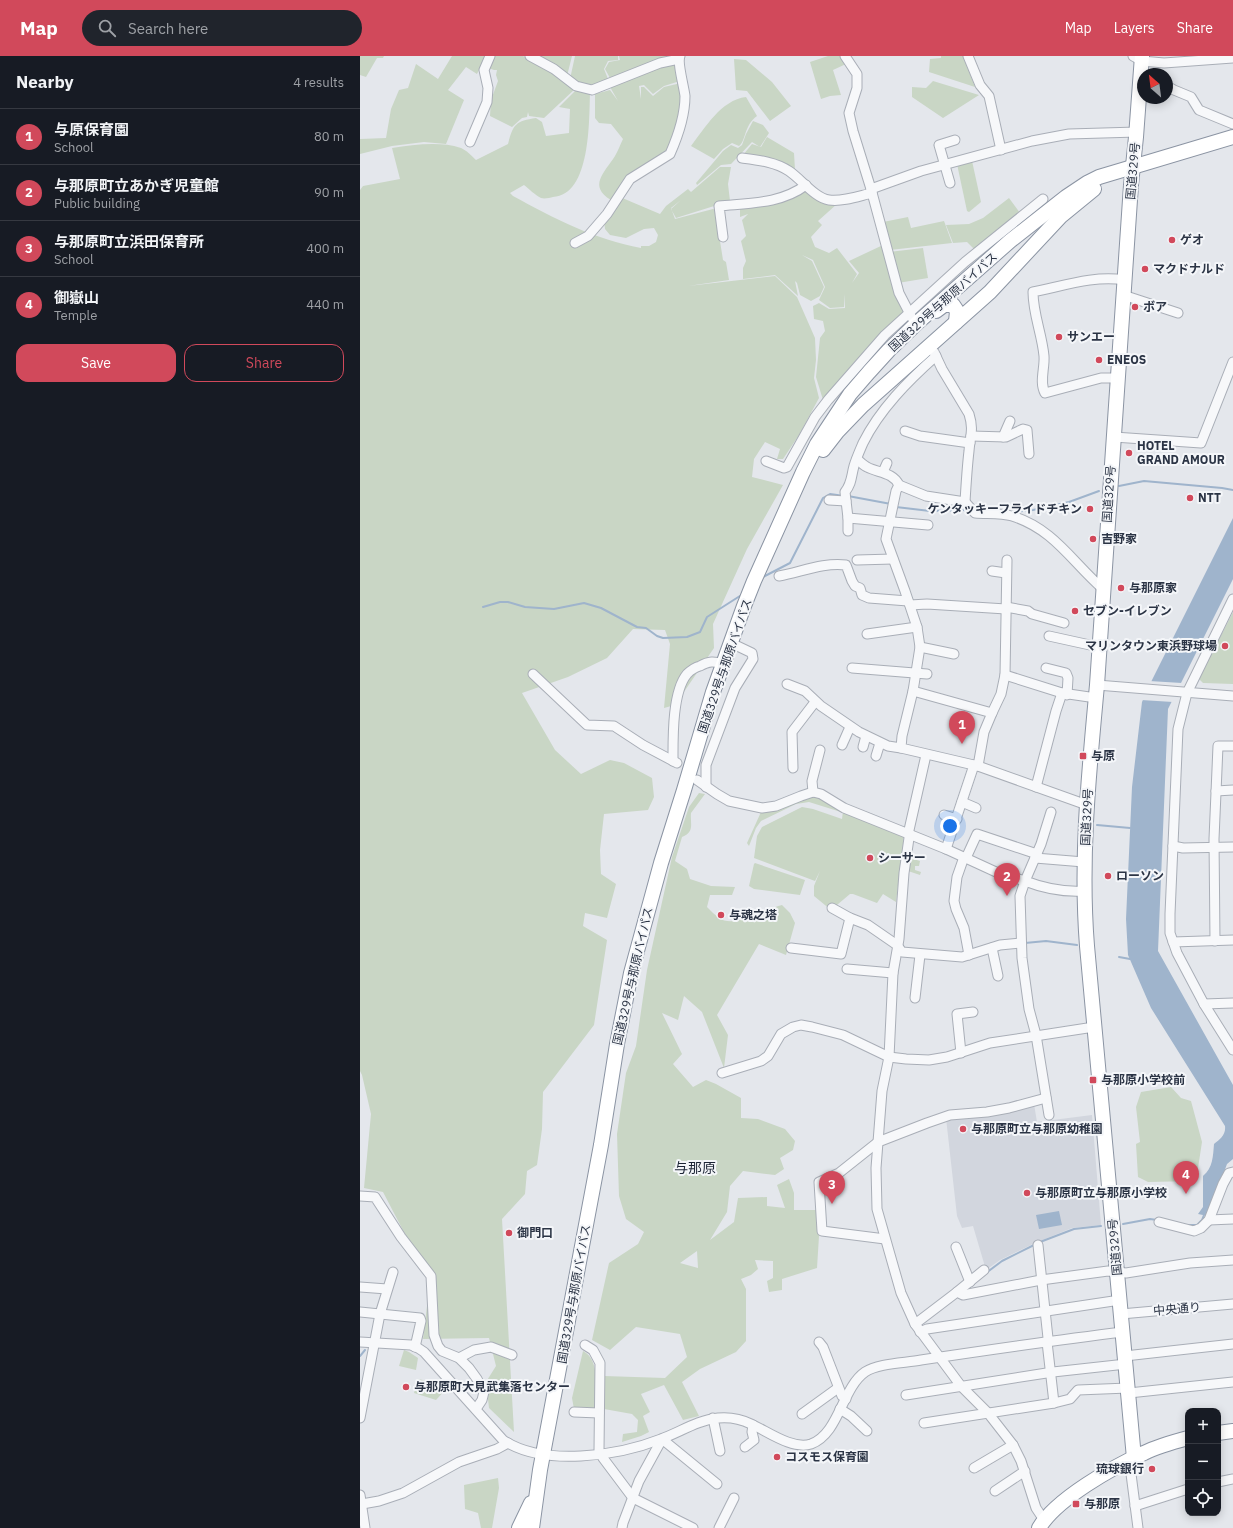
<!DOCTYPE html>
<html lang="en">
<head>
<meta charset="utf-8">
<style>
	body { margin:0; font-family:"IBM Plex Sans","Noto Sans JP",sans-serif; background:#20242c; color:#f1f3f6 }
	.controls { position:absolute; right:12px; bottom:12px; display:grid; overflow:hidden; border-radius:8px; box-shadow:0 2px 10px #0003 }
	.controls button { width:36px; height:36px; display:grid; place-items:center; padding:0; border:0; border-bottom:1px solid #363941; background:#171b24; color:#f1f3f6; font:20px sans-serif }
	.compass { position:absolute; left:777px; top:12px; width:36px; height:36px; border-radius:50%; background:#171b24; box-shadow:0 2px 10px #0003; rotate:332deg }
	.you { position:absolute; left:590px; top:770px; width:14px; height:14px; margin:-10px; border:3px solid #fff; border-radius:50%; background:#1a73e8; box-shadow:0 0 0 6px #1a73e833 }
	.badge { display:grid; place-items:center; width:26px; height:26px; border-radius:50%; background:#d1495b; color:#fff; font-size:13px; font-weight:700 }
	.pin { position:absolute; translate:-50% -33px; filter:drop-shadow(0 1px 2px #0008) }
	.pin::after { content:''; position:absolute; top:21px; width:14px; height:12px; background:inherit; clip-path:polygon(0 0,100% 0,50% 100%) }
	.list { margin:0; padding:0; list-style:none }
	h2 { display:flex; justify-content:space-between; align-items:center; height:52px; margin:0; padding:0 16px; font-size:17px }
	h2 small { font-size:13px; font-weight:400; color:#9ea1a6 }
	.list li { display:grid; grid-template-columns:26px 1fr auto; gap:12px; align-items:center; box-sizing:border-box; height:56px; padding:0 16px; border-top:1px solid #363941 }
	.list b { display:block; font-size:15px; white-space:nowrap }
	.list p { margin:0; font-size:13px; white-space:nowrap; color:#9ea1a6 }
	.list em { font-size:13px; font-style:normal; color:#9ea1a6 }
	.actions { display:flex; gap:8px; padding:12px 16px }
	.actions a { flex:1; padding:9px 0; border:1px solid #d1495b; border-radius:12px; text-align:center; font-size:14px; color:#d1495b }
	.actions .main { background:#d1495b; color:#fff }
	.icon { flex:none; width:22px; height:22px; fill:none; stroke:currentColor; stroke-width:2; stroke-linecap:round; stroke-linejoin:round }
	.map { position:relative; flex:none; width:873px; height:1472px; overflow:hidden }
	header { display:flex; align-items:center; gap:24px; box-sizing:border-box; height:56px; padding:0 20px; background:#d1495b; color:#fff }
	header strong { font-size:19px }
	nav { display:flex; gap:22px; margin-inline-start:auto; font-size:14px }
	.search { width:280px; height:36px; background:#20242c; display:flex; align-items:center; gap:10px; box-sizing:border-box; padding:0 14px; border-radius:22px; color:#9ea1a6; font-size:15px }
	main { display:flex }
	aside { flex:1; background:#171b24 }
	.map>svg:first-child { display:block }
	.built { fill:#d2d6de }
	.green { fill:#c9d6c5; fill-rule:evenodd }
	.water { fill:#9fb4cc }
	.pier { fill:#e4e7ec }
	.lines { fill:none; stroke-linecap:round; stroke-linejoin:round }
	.stream { stroke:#9fb4cc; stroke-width:2 }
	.minor-casing { stroke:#a9aeb7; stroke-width:11 }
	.highway-casing { stroke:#8b94a3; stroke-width:16 }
	.minor { stroke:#f7f8fa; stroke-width:9 }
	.highway { stroke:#fff; stroke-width:14 }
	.poi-dot { fill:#d1495b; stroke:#f4f6f9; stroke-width:1.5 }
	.labels { text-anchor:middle; stroke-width:4; stroke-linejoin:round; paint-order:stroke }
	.street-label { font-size:12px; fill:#2b3445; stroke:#f4f6f9 }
	.poi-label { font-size:12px; font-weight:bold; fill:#2b3445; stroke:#f4f6f9; text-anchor:start }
	.quarter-label { font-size:14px; fill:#1d2536; stroke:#f4f6f9 }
</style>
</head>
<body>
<header>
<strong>Map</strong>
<div class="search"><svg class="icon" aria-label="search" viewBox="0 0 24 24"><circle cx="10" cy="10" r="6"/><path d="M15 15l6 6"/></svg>Search here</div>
<nav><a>Map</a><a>Layers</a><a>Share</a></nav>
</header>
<main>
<aside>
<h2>Nearby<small>4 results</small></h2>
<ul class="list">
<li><span class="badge">1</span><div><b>与原保育園</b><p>School</p></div><em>80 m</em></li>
<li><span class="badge">2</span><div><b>与那原町立あかぎ児童館</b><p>Public building</p></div><em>90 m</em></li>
<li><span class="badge">3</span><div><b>与那原町立浜田保育所</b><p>School</p></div><em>400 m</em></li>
<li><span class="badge">4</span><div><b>御嶽山</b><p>Temple</p></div><em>440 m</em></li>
</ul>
<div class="actions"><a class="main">Save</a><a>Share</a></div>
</aside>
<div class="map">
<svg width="873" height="1472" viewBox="0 0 873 1472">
	<rect width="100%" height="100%" fill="#e4e7ec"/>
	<polygon class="built" points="674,1048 677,1066 732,1059 741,1169 712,1172 675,1187 640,1204 626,1214 613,1170 602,1172 597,1160 586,1062"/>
	<g class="green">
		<polygon points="0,0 24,0 23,2 17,2 6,21 0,19"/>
		<polygon points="92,0 126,0 117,18 106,11 88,34 104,44 86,88 64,86 32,90 0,98 0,83 26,82 31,53 39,34 48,32 56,8 78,23"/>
		<polygon points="133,0 163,0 193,15 215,33 184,62 169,60 168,56 167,61 162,62 152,71 130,60 131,44 138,25 136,19 137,14 134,14 128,12"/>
		<polygon points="176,0 212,0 207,20"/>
		<path d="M215 0H258V4L248 5 244 13 248 23C233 29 225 33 210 23Z"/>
		<polygon points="259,0 315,0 250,22 245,13 249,6 260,4"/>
		<polygon points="468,0 481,0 486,8 473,14 481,39 470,40 461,43 450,6"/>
		<polygon points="581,0 603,0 615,31 569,16 570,3 581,2"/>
		<polygon points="374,3 386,4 412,26 431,50 410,65 387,35 376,34"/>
		<path d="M317 8 320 25 304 30 293 38 284 29 279 30 281 43V31H284L293 40 304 31 321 27V53L310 88 304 99 251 144C228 130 244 117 255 100 258 95 260 89 263 83L251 68 239 67 235 62V38L250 34 258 45 250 31 301 10Z"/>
		<polygon points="573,25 619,39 583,62 552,41 552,31 566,32"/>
		<path d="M216 34 230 37C229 64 231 139 193 141 190 142 184 143 181 142 175 139 169 133 164 129L150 137 153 140C193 162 236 184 281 192V190H289L296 186 298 179 294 172 284 173 266 182 250 179 245 173 244 164 260 141 300 158 306 150 328 133 331 136 360 111H371L368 128 370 145 316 162 311 153 321 144 311 152 315 163 353 153 355 154 363 204 366 206 369 224 328 230 415 220 437 241 455 282 456 304 454 322 459 342 439 379 423 403H417L420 393 405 386 394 403 392 421 423 429 387 493 353 568 354 592 315 649 304 652 310 588 305 574 273 573 247 602 208 621 162 637 195 694 221 718 250 704 264 707 292 722 294 741 288 754 244 758 240 794 241 818 256 828 247 862 225 857 223 870 247 884 234 969 183 1036 182 1073 177 1109 167 1115 165 1138 142 1163 154 1376 129 1352 126 1326 136 1310 129 1282 63 1283 67 1250 76 1219 47 1182 23 1136 4 1132 11 1058 2 1019 0 1015V134L3 130 40 123 32 92C54 89 79 85 101 92 106 94 112 100 116 104L148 88C153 68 156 65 176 62L182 66 186 80 209 77 210 53 199 51Z"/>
		<path d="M386 41 397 60C384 69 386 85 379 90L372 87 363 93 354 103 331 90C345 72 361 44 386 41Z"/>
		<polygon points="393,65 403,69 409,77 400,91 392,86 371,108 361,109 337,129 336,127 363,95 371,89 378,92 382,89 386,78"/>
		<polygon points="407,81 434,97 435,114 383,99 392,88 401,91"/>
		<polygon points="612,105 621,146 609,156 607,155 597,108"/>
		<polygon points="444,132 477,148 458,165 462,169 451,181 455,191 469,197 477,192 497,218 492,227 499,217 489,205 523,189 540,248 545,258 496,304 463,344 456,321 460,282 465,275 463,265 454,263 453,250 459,247 469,253 485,252 485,238 484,251 470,252 459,244 465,231 453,204 442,199 452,205 464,231 460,240 451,245 440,239 437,227 435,225 438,240 415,219 383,223 383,212 386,205 381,185 386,180 382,164 388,158 380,161 380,150"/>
		<polygon points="649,142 660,157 615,194 607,186 593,187 586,169 609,168 623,162"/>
		<polygon points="548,161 551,172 584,165 592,187 530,194 523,166"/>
		<polygon points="563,192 568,222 538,227 529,196"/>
		<polygon points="873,556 873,628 843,627 839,623"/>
		<path d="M339 737 345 738 331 757C330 768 335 776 322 781L315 805 327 813 330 823 351 830 375 831 372 839H350L347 851C351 855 355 859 359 862 374 873 405 853 422 849L430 857 435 867 426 899 399 888 357 959 368 979 364 1012 342 956 324 940 318 964 302 957 322 998 313 1008 333 1031 346 1024 356 1028 381 1042V1062L398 1063 425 1073 435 1085 433 1094 420 1102 424 1113 415 1119 383 1115 370 1130 367 1156 350 1184 374 1166 378 1142 407 1141V1150L425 1152 417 1129 429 1123 434 1137V1154H457L459 1180 457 1212 422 1223V1234L409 1236 407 1225 413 1222V1205L395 1204 398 1213 391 1219 381 1223 386 1233V1285L376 1296 340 1313 322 1326 339 1360 323 1364 304 1329 281 1338 290 1356 283 1360 289 1376 281 1380 262 1386 263 1378 277 1376 278 1364 272 1358 244 1353V1320L305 1322 327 1301 320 1278 276 1271 250 1294 232 1284 249 1207 278 1188 284 1176 266 1163 259 1140 257 1078 266 1017 276 990 287 914 312 801 329 751ZM337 1195 338 1212 320 1207Z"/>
		<polygon points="458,740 482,755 481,756 449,746 436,748 401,765 396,772 389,790 387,787 401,756 446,741"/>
		<polygon points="442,751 453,753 482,763 483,755 544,779 536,846 523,838 517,847 493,838 490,838 471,854 454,840 454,830 460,815 455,825 394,802 397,780 402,771"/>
		<polygon points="550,802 560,805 559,810 555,810 555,814 561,816 560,819 548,815"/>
		<polygon points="395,807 445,824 440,839 394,833 389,830 394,808"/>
		<polygon points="811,1031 821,1042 831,1045 842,1086 836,1125 788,1126 778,1121 776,1088 780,1086 776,1051 781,1036"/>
		<polygon points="44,1294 49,1296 58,1302 56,1314 39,1310"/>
		<path d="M223 1295C241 1304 235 1335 235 1353H214L212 1342Z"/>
		<polygon points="58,1323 77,1327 86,1333 76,1344 54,1337"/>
		<polygon points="138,1422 139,1432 132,1472 121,1472 118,1457 105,1453 104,1429"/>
	</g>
	<g class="water">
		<path d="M873 462V523L808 653 798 895 873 1029V1103L867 1108 848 1160 838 1158 843 1151V1120C853 1112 853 1100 854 1088 860 1083 866 1079 865 1070L791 952 768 899 766 863 772 731 782 646 792 624Z"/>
		<polygon points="699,1155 702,1169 679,1173 676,1159"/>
	</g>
	<polygon class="pier" points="789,625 822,627 813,646 781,644"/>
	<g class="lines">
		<g class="stream">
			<polyline points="759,430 784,425 862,432 873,434"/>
			<polyline points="488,440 531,448"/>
			<polyline points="536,451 570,455 608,454"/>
			<polyline points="654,456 673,454 709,446 739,435"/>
			<polyline points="403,521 430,507 463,442 470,438 484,440"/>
			<polyline points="123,551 140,546 148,546 165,551 194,553 224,547 241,552 277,571 286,572 297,580 303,582 327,581 340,576 347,561 383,538"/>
			<polyline points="737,769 770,772"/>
			<polyline points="665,887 686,885 717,889"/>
			<polyline points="759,901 770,903"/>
			<polyline points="763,1168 790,1163 797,1164"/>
			<polyline points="829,1169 837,1169 842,1164 844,1159"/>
			<polyline points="680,1186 714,1173 741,1170"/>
			<polyline points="626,1217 642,1205 676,1188"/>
			<polyline points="0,1300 5,1294"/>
		</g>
		<defs>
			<g id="minor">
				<polyline points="170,0 194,13 216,30 232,34 300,7 319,3"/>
				<polyline points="485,0 497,18 497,32 489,57 493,75 511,133 539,237 552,262"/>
				<polyline points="608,0 620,29 629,40 641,94"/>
				<polyline points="773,0 782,5 804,7 873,2"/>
				<polyline points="807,30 814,34 831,41 839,54 873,68"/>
				<polyline points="110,86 127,46 128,32 124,14 130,0"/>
				<path d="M382 102C398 104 416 106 429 115 441 123 455 142 469 144 483 146 499 140 512 137"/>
				<polyline points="590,127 579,89 595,84"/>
				<polyline points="511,133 561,115 672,85 709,78 777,76"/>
				<path d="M363 181 359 150C389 147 421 148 446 129"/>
				<path d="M215 187 228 180 247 158 270 123 310 98C318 80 325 60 325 40 324 31 317 6 320 0"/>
				<polyline points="763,239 818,257"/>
				<path d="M574 296 582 313 609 358C614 374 610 380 609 395 607 412 606 429 605 446"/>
				<path d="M758 322H741L685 337C679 326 685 312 684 300 682 278 673 258 673 236 703 230 735 219 764 224"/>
				<polyline points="545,375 560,380 610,387"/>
				<polyline points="611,380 646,381 663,373 667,374 669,398"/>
				<polyline points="643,381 650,365"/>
				<polyline points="754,381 841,387 873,306"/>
				<path d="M497 403C500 406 503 409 507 411 518 417 533 416 539 429"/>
				<polyline points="406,405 424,412 427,411 455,361 468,344 525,279 605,206 683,143"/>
				<polyline points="523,416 527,407"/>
				<polyline points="469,444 486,445"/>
				<polyline points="488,462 568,469"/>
				<path d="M488 475V462L485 436C492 427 491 421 494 410 496 403 500 394 503 387 520 353 548 325 576 300"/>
				<polyline points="497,504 533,503"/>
				<polyline points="632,515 646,517"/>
				<path d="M419 520C441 516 464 506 486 509L492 525 495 530 500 532 502 539 509 542 548 545"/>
				<polyline points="873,543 827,637 818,673 810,858 810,877 817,897 844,948 873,994"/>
				<polyline points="550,549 567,548 646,553"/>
				<polyline points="646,551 668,555 672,558 704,567"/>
				<polyline points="507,578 557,571"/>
				<polyline points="689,580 739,591"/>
				<polyline points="560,591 594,598"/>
				<polyline points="492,612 567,618"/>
				<polyline points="686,612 706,617 708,622 707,639"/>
				<polyline points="173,618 227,669 254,670 283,689 317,707"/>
				<polyline points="645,619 702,637 736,642"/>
				<polyline points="427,628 445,635 461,650 499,676 528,690 541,692"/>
				<polyline points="737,629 873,640"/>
				<polyline points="553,635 632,657 641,638 645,619 647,504"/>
				<polyline points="482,689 490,671"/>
				<polyline points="503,691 506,680"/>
				<polyline points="566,699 549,774 549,782 544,817 539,883 533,917 529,1001 522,1035 518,1086 516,1112 517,1153 541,1237 555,1268 601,1330 628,1357 653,1389 661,1405 676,1452 684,1464"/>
				<polyline points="516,700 520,687"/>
				<path d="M313 705C313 683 312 636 327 618 330 615 336 611 340 610 349 605 354 605 363 608"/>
				<polyline points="618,710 624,676 632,657"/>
				<polyline points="433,712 432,676 455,646"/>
				<polyline points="337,724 357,738 369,745 402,752 416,750 441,740 453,736 461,738 484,752 586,793 636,816 665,825 660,840 662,902 669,953 676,979 689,1059"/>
				<polyline points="346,731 346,709 375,632 393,603 392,597 371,587"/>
				<polyline points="676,731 696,655 702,637"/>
				<polyline points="856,735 873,734"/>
				<polyline points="453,736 452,725 460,694"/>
				<polyline points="602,746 616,752"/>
				<path d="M727 749 618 710 541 692 542 680 553 635 560 591 557 571 545 535 526 483 536 435 539 429 566 440 605 446 615 457C627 458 641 457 652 460 694 473 712 506 743 533"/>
				<path d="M691 756 681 788 665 825C683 832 704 836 723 835"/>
				<polyline points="584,759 597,763"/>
				<polyline points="813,790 823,792 873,791"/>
				<polyline points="586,793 614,709"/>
				<polyline points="604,801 597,821 594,845 596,853 604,872 609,899"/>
				<polyline points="606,802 617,778 677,798"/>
				<polyline points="675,802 724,806"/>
				<polyline points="472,852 490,862"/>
				<polyline points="855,885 854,783 858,690 873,690"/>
				<polyline points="813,886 873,884"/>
				<polyline points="431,892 481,898 490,862 508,869 537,889 542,896 602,901 640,889 661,887"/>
				<polyline points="632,892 638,920"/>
				<polyline points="487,913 533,917"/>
				<polyline points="555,942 560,899"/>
				<polyline points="844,948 873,947"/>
				<polyline points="601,997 597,958 613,956"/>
				<polyline points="362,1017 401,1005 408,1000 421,978 433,971 441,969 452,971 483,979 529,1001 546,1003 569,1004 587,1001 630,987 734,971"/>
				<polyline points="0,1140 15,1141 41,1181 71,1220 74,1279 78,1290 82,1295 99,1302 109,1312 117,1323 124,1336 122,1344 116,1353"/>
				<polyline points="849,1164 873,1163"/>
				<polyline points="799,1166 834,1175 841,1172 849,1164 863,1128 869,1117 873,1116"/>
				<polyline points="525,1183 462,1175 459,1126 479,1117 518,1086 567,1067 590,1059 627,1056 649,1052 686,1042"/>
				<polyline points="678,1189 688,1282 687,1286 694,1347"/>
				<polyline points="596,1191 610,1226"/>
				<polyline points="0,1231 27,1233"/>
				<polyline points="597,1236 624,1214"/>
				<polyline points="0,1256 60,1262 61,1265 55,1291"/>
				<polyline points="761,1258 873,1248"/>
				<polyline points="555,1268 597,1236 603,1239 681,1224 748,1215 766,1217 830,1207 873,1204"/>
				<polyline points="560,1276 567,1273 760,1244"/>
				<path d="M0 1286 51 1289 58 1292 64 1296 143 1384C183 1411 258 1400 301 1383 320 1376 338 1364 358 1362 369 1361 381 1363 391 1368 407 1375 432 1394 451 1388 479 1378 482 1332 505 1316 518 1307 546 1307 561 1304 628 1294 696 1284 763 1276"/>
				<polyline points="459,1286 463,1291 482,1340 486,1343"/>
				<polyline points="225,1289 233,1294 240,1307 239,1394 243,1402 273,1442 333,1472"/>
				<polyline points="765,1300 873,1288"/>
				<polyline points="99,1302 114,1294 131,1291 152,1299"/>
				<polyline points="769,1337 873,1326"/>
				<polyline points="546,1339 693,1316 766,1308"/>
				<polyline points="480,1353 491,1360 507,1375"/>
				<polyline points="214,1356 239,1357"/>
				<polyline points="442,1358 478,1332"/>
				<polyline points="0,1362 20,1258 33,1216"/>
				<polyline points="353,1362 360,1395"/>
				<polyline points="564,1367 694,1347 710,1343 718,1334 768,1332"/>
				<polyline points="385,1391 394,1384 392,1376 393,1369"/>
				<polyline points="774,1402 771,1418 778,1472"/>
				<polyline points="614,1412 653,1389"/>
				<polyline points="858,1426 873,1423"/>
				<polyline points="635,1435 665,1415"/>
				<polyline points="0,1439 5,1472"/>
				<polyline points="2,1448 19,1445 43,1437 99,1406 137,1393 148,1387"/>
				<polyline points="775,1450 828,1433"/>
				<polyline points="262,1472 263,1467 279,1425 302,1383 357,1428"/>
				<polyline points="359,1472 374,1442"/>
			</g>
			<g id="highway">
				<polyline points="576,255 584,249 593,249 597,255 596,266"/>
				<polyline points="463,394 477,376 503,349 630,236 701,160 734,133"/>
				<polyline points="858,1377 873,1375"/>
				<path d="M774 1402 727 890C720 802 729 716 737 629L771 129 776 81 782 0"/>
				<polyline points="159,1472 171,1447"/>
				<polyline points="172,1472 180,1414 241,1089 257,988 271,917 301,807 324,734 353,636 384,550 394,525 443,416 457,388 490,338 509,316 529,294 557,267 650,185 706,141 727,127 739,121 873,81"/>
				<path d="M679 1472C696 1443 753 1411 784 1397 798 1390 813 1386 828 1382"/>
			</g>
		</defs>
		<use href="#minor" class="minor-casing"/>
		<use href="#highway" class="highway-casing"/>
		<use href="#minor" class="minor"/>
		<use href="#highway" class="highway"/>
	</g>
	<g class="poi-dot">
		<circle cx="812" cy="184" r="4"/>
		<circle cx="785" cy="213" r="4"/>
		<circle cx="775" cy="251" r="4"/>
		<circle cx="699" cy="281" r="4"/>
		<circle cx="739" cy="304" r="4"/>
		<circle cx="769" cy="397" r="4"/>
		<circle cx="830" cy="442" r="4"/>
		<circle cx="730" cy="453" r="4"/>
		<circle cx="733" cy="483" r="4"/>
		<circle cx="761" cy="532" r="4"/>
		<circle cx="715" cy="555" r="4"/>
		<circle cx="865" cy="590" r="4"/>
		<rect x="719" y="696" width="8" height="8" rx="2"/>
		<circle cx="510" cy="802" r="4"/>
		<circle cx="748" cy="820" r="4"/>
		<circle cx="361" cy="859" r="4"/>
		<rect x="729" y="1020" width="8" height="8" rx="2"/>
		<circle cx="603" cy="1073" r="4"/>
		<circle cx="667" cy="1137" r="4"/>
		<circle cx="149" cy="1177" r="4"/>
		<circle cx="46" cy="1331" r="4"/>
		<circle cx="417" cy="1401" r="4"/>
		<circle cx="792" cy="1413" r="4"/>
		<rect x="712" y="1444" width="8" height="8" rx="2"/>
	</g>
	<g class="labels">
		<g class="street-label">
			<text transform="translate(773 115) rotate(-85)" y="4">国道329号</text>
			<text transform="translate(583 246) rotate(-42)" y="4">国道329号与那原バイパス</text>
			<text transform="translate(749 438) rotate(-86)" y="4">国道329号</text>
			<text transform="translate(365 610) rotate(-71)" y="4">国道329号与那原バイパス</text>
			<text transform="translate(727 761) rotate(-87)" y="4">国道329号</text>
			<text transform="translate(273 920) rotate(-77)" y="4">国道329号与那原バイパス</text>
			<text transform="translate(755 1191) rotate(-95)" y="4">国道329号</text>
			<text transform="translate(214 1238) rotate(-80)" y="4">国道329号与那原バイパス</text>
			<text transform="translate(817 1253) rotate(-5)" y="4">中央通り</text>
		</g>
		<g class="poi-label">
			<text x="820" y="188">ゲオ</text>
			<text x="793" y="217">マクドナルド</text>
			<text x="783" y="255">ボア</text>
			<text x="707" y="285">サンエー</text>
			<text x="747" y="308">ENEOS</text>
			<text x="777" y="394">HOTEL<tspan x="777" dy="14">GRAND AMOUR</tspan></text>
			<text x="838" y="446">NTT</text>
			<text x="722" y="457" text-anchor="end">ケンタッキーフライドチキン</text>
			<text x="741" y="487">吉野家</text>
			<text x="769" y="536">与那原家</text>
			<text x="723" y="559">セブン-イレブン</text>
			<text x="857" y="594" text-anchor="end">マリンタウン東浜野球場</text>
			<text x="731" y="704">与原</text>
			<text x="518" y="806">シーサー</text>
			<text x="756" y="824">ローソン</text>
			<text x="369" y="863">与魂之塔</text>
			<text x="741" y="1028">与那原小学校前</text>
			<text x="611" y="1077">与那原町立与那原幼稚園</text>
			<text x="675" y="1141">与那原町立与那原小学校</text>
			<text x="157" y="1181">御門口</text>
			<text x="54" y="1335">与那原町大見武集落センター</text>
			<text x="425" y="1405">コスモス保育園</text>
			<text x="784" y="1417" text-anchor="end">琉球銀行</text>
			<text x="724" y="1452">与那原</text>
		</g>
		<g class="quarter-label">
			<text x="335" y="1117">与那原</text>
		</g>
	</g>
</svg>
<div class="controls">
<button>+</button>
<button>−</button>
<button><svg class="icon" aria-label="locate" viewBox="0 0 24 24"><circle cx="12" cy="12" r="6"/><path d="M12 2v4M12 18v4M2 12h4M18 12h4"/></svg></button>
</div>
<svg class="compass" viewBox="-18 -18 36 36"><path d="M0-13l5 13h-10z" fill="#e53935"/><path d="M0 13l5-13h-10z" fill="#9ea1a6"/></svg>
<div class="you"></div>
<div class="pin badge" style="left:602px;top:688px">1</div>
<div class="pin badge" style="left:647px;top:840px">2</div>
<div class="pin badge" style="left:472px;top:1148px">3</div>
<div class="pin badge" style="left:826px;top:1138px">4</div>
</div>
</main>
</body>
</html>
